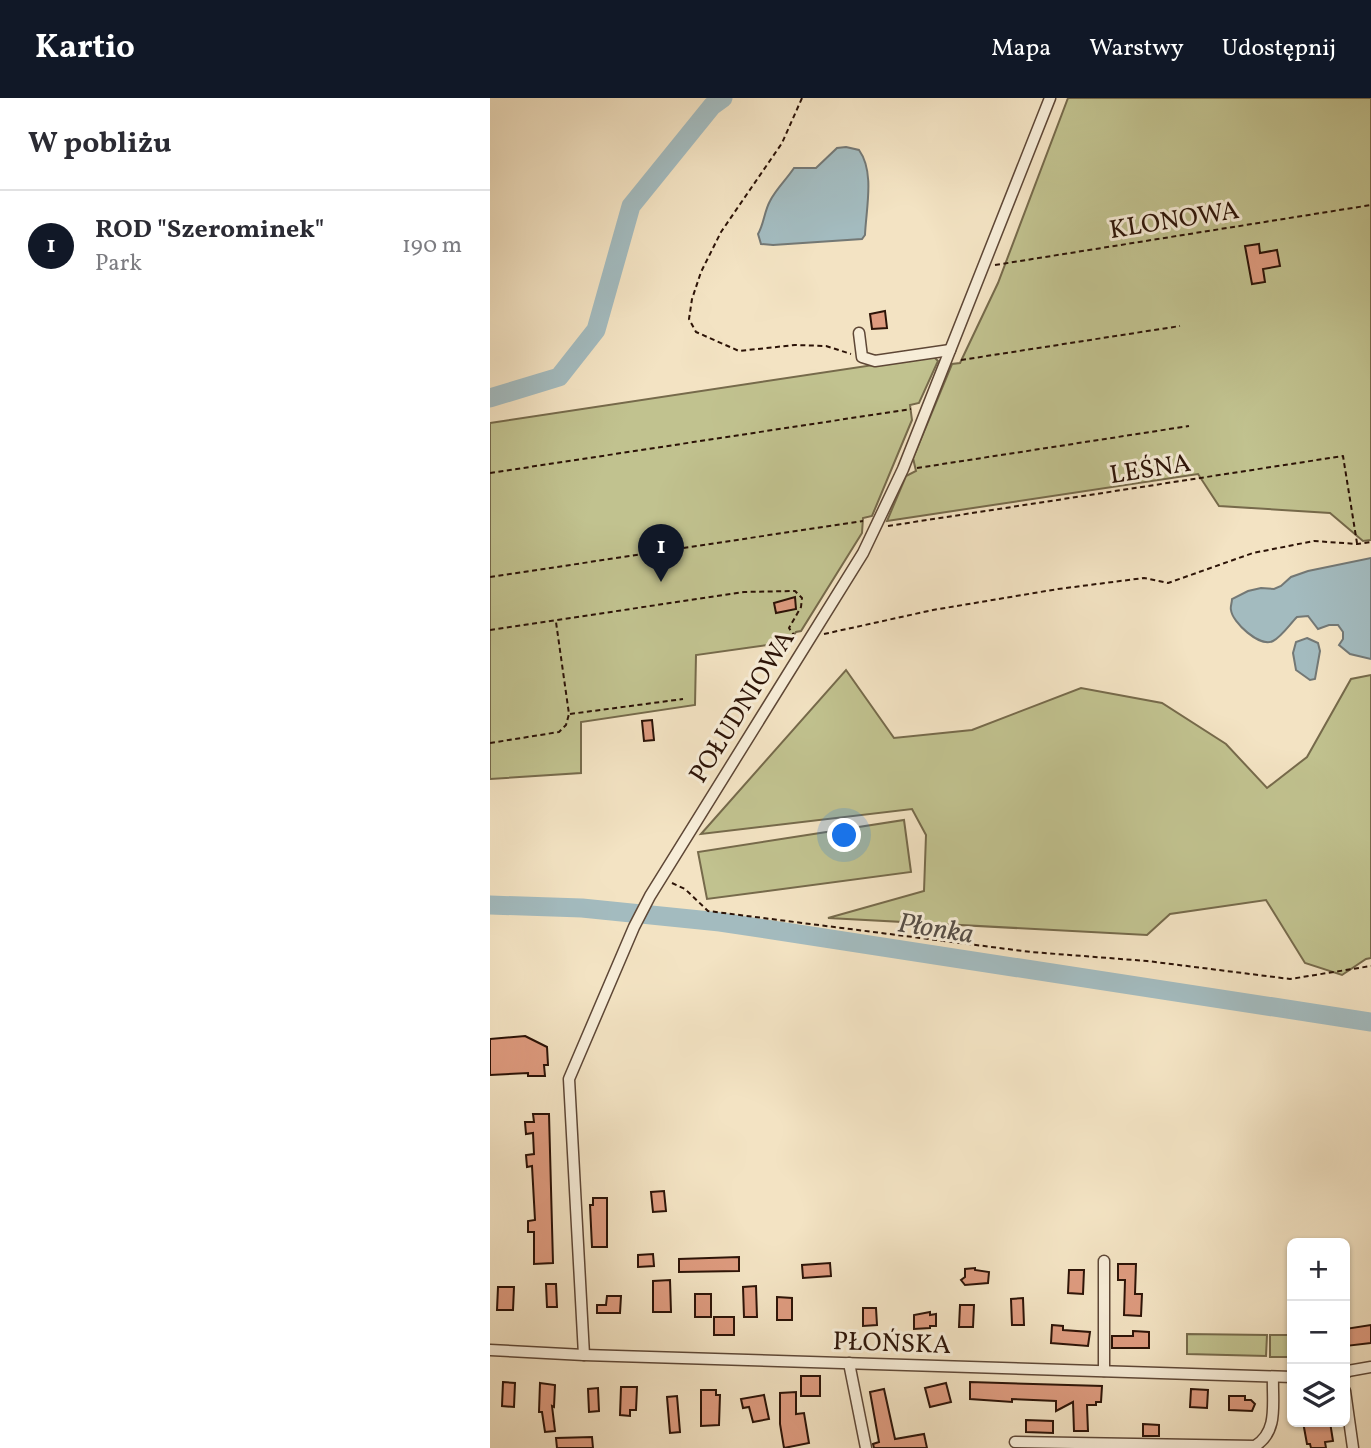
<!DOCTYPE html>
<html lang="pl">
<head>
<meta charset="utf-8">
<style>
	body { margin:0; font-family:Vollkorn,serif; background:#f2f2f3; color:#2b2b33 }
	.controls { position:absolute; right:21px; bottom:21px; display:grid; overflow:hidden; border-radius:10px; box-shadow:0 2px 5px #0004 }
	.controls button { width:63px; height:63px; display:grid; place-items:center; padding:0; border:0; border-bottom:2px solid #e1e1e2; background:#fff; color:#2b2b33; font:35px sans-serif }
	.you { position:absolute; left:355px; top:738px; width:24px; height:24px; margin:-18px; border:5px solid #fff; border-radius:50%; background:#1a73e8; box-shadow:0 0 0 10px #1a73e833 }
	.badge { display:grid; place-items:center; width:46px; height:46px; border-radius:50%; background:#111827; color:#fff; font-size:23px; font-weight:700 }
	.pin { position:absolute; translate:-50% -58px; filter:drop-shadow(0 2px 4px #0008) }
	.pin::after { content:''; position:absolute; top:37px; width:24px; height:21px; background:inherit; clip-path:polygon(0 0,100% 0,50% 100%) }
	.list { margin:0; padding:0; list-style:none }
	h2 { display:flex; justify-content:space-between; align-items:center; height:91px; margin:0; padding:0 28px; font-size:30px }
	h2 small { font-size:23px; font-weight:400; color:#7c7c81 }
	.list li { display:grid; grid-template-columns:46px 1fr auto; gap:21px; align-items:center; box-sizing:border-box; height:112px; padding:0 28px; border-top:2px solid #e1e1e2 }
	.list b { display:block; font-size:26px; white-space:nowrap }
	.list p { margin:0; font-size:23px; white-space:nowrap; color:#7c7c81 }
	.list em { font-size:23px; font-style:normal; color:#7c7c81 }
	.icon { flex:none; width:38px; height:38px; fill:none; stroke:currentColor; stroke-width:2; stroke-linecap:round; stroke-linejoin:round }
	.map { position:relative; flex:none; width:881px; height:1350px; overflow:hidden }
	header { display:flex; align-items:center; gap:42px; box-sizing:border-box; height:98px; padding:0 35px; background:#111827; color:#fff }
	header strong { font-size:33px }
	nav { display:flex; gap:38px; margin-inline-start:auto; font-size:24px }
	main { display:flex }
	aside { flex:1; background:#fff }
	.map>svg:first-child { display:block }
	.green { fill:#c1c28f; stroke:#766a4b; stroke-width:2 }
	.water { fill:#a3bbbf; stroke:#737875; stroke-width:2 }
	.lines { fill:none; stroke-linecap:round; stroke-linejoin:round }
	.river { stroke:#a3bbbf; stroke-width:19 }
	.building { fill:#de9b7f; stroke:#2c1307; stroke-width:2 }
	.minor-casing { stroke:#5e4736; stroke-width:13 }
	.path { stroke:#2c1307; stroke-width:2; stroke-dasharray:5 3.5; stroke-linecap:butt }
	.minor { stroke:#f7edd8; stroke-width:10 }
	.labels { text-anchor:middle; stroke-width:6; stroke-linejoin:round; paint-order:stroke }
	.street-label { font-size:26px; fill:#2c1307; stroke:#f7edd8 }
	.water-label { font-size:28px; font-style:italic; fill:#564e47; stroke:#f7edd8 }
</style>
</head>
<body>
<header>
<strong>Kartio</strong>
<nav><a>Mapa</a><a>Warstwy</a><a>Udostępnij</a></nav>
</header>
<main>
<aside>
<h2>W pobliżu<small></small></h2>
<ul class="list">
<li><span class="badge">1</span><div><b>ROD &quot;Szerominek&quot;</b><p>Park</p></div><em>190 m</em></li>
</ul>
</aside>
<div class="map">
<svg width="881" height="1350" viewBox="0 0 881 1350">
	<rect width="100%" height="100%" fill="#f3e3c3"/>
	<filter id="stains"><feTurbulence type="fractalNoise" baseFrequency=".00286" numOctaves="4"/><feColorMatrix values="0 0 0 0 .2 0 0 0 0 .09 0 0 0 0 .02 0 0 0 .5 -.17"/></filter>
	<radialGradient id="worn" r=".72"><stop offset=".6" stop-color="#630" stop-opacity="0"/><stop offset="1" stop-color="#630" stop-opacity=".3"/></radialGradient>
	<g class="green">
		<polygon points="578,0 881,0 881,442 873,443 840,415 729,408 708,376 397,423 416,378 426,373 423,360 462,266 470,265 508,185"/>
		<polygon points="443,258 448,263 429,305 420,307 422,322 382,418 373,420 372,435 311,533 306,534 299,544 206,557 205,607 91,624 91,675 0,681 0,325"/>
		<polygon points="356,572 404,640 482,632 591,590 672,605 736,646 777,690 817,659 861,581 881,577 881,860 876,861 852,877 815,865 776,802 680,816 657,837 338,820 434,793 436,737 422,711 211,736"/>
		<polygon points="414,722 421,774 217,801 208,754"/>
		<polygon points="697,1236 777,1237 776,1258 697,1256"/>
		<rect x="780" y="1237" width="22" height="22"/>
	</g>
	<g class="water">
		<path d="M356 49 369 52C385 74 376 111 375 137L372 141 283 147 271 146 268 136C274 126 274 114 280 103 286 91 296 82 304 70H326L347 50Z"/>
		<path d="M881 460V561L860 556 849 547 853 541V534L848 527H839L828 531 818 518 807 519C800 526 791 539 783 543 770 550 742 524 741 512 740 509 742 505 742 501L758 493 771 490 784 491 791 488 801 479 818 473Z"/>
		<polygon points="817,540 828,545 830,553 825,581 820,582 806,572 803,555 806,544"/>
	</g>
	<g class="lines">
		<g class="river">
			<polyline points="0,300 69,279 106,232 141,108 222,8 233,0"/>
			<polyline points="0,807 92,810 230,824 881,924"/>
		</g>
	</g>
	<g class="building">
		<polygon points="769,146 770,155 787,152 790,168 773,171 775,184 762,186 755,148"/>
		<polygon points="395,213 397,230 382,231 380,216"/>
		<polygon points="305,499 306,511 286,515 284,505"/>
		<polygon points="162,622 164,642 154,643 152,623"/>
		<polygon points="35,938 57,949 58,967 54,967 55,978 38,978 38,975 0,977 0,941"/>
		<polygon points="43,1016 59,1016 63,1165 44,1166 44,1134 38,1134 38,1123 45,1122 42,1068 37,1069 36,1057 44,1056 43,1035 36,1036 35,1024 44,1024"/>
		<polygon points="174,1093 176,1113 163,1114 161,1094"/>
		<polygon points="103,1100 117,1100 117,1149 102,1149 100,1107 103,1107"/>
		<polygon points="163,1156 164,1168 148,1169 148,1157"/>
		<polygon points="249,1159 249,1173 189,1174 189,1161"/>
		<polygon points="340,1165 341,1178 313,1180 312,1167"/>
		<polygon points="628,1166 646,1166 645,1196 652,1196 651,1218 634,1217 635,1182 628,1182"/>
		<polygon points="485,1170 485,1172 499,1174 498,1185 475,1187 471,1182 475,1179 475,1171"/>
		<polygon points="579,1172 594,1172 593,1196 578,1195"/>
		<polygon points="180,1182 181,1214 163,1214 163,1183"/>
		<polygon points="56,1186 66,1186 67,1209 57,1209"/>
		<polygon points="266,1188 267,1219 254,1219 253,1189"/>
		<polygon points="8,1189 24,1189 23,1212 7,1212"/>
		<rect x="205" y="1196" width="16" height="23"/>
		<polygon points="117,1198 131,1198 130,1215 107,1215 107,1207 116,1207"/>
		<polygon points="287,1199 302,1200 302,1222 287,1222"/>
		<polygon points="533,1200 534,1227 522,1227 521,1201"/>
		<polygon points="470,1207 484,1207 483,1229 469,1229"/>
		<polygon points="373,1210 386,1210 387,1227 373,1228"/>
		<polygon points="440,1214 440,1217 446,1216 446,1228 440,1228 440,1230 424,1231 424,1217"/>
		<rect x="224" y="1219" width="20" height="18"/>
		<polygon points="562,1227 573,1228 573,1232 600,1234 598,1248 561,1245"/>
		<polygon points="881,1227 881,1245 856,1248 855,1231"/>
		<polygon points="643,1233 659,1234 659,1250 622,1250 622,1238 643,1238"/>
		<rect x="311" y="1278" width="19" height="20"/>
		<polygon points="13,1284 25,1285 24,1309 12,1308"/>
		<polygon points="480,1284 612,1288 611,1304 606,1304 606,1307 597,1307 598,1333 584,1333 583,1304 566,1313 566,1303 522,1301 522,1304 480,1301"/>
		<polygon points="50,1285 65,1287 64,1309 62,1308 65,1333 55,1334 52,1314 49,1314"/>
		<polygon points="456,1285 461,1304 440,1309 435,1290"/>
		<polygon points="131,1289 147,1289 146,1312 140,1312 140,1318 130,1317"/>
		<polygon points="108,1290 109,1313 99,1314 98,1291"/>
		<polygon points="394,1291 405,1341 434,1336 437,1350 384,1350 383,1346 389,1344 380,1294"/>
		<polygon points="701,1291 718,1292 717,1310 700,1309"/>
		<polygon points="211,1292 226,1292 226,1297 230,1297 229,1327 211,1328"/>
		<polygon points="306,1294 306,1316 314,1315 319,1345 294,1350 290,1326 290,1295"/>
		<polygon points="274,1297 279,1321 263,1324 259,1309 253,1310 251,1301"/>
		<polygon points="187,1298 190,1334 180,1335 177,1299"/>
		<polygon points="739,1298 755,1298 755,1302 761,1302 765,1306 762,1313 739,1312"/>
		<polygon points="536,1322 563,1323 563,1335 536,1334"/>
		<polygon points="813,1324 840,1324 843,1343 835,1344 836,1350 821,1350 820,1346 817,1346"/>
		<polygon points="653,1326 669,1327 669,1338 653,1338"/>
		<polygon points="102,1339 103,1350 67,1350 66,1340"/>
	</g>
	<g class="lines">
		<defs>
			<g id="minor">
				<polyline points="369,235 372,259 385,263 460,252"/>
				<polyline points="614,1163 614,1273"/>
				<polyline points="0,1252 94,1257 802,1279"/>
				<polyline points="94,1257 79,981 144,829 160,798 373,455 413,371 560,0"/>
				<polyline points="359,1265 376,1350"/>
				<polyline points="855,1276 858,1273 881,1269"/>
				<polyline points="855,1293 863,1350"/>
				<path d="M525 1344 765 1348C789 1333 782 1305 783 1279"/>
			</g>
		</defs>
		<use href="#minor" class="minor-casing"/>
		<g class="path">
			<polyline points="312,0 292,45 231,134 211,174 202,201 199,221 206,234 249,253 305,247 336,248 361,256"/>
			<polyline points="505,167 881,107"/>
			<polyline points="471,262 690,228"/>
			<polyline points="427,370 699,328"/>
			<polyline points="0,375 421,311"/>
			<polyline points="398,428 853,358 867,445"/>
			<polyline points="0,479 373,423"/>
			<polyline points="0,532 254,494 305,493 312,500 311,509 299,530 304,537"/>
			<polyline points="334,536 443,512 568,491 654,480 678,485 763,455 824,443 867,446 881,444"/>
			<polyline points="80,616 193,601"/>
			<polyline points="0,645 69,634 76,627 79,616 66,524"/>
			<polyline points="182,785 195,791 218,813 541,854 657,863 800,881 881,868"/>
		</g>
		<use href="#minor" class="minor"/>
	</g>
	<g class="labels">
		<g class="street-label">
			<text transform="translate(684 121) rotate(-9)" y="9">KLONOWA</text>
			<text transform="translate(660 370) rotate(-9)" y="9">LEŚNA</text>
			<text transform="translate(251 608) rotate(-58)" y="9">POŁUDNIOWA</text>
			<text transform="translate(402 1244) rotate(2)" y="9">PŁOŃSKA</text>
		</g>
		<g class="water-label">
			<text transform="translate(446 829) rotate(9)" y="10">Płonka</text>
		</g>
	</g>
	<rect width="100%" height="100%" filter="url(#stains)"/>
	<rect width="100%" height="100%" fill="url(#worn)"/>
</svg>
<div class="controls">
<button>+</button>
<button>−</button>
<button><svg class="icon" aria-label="layers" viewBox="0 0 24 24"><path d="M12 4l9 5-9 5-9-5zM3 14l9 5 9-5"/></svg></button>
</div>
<div class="you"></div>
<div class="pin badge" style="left:171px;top:484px">1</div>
</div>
</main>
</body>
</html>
